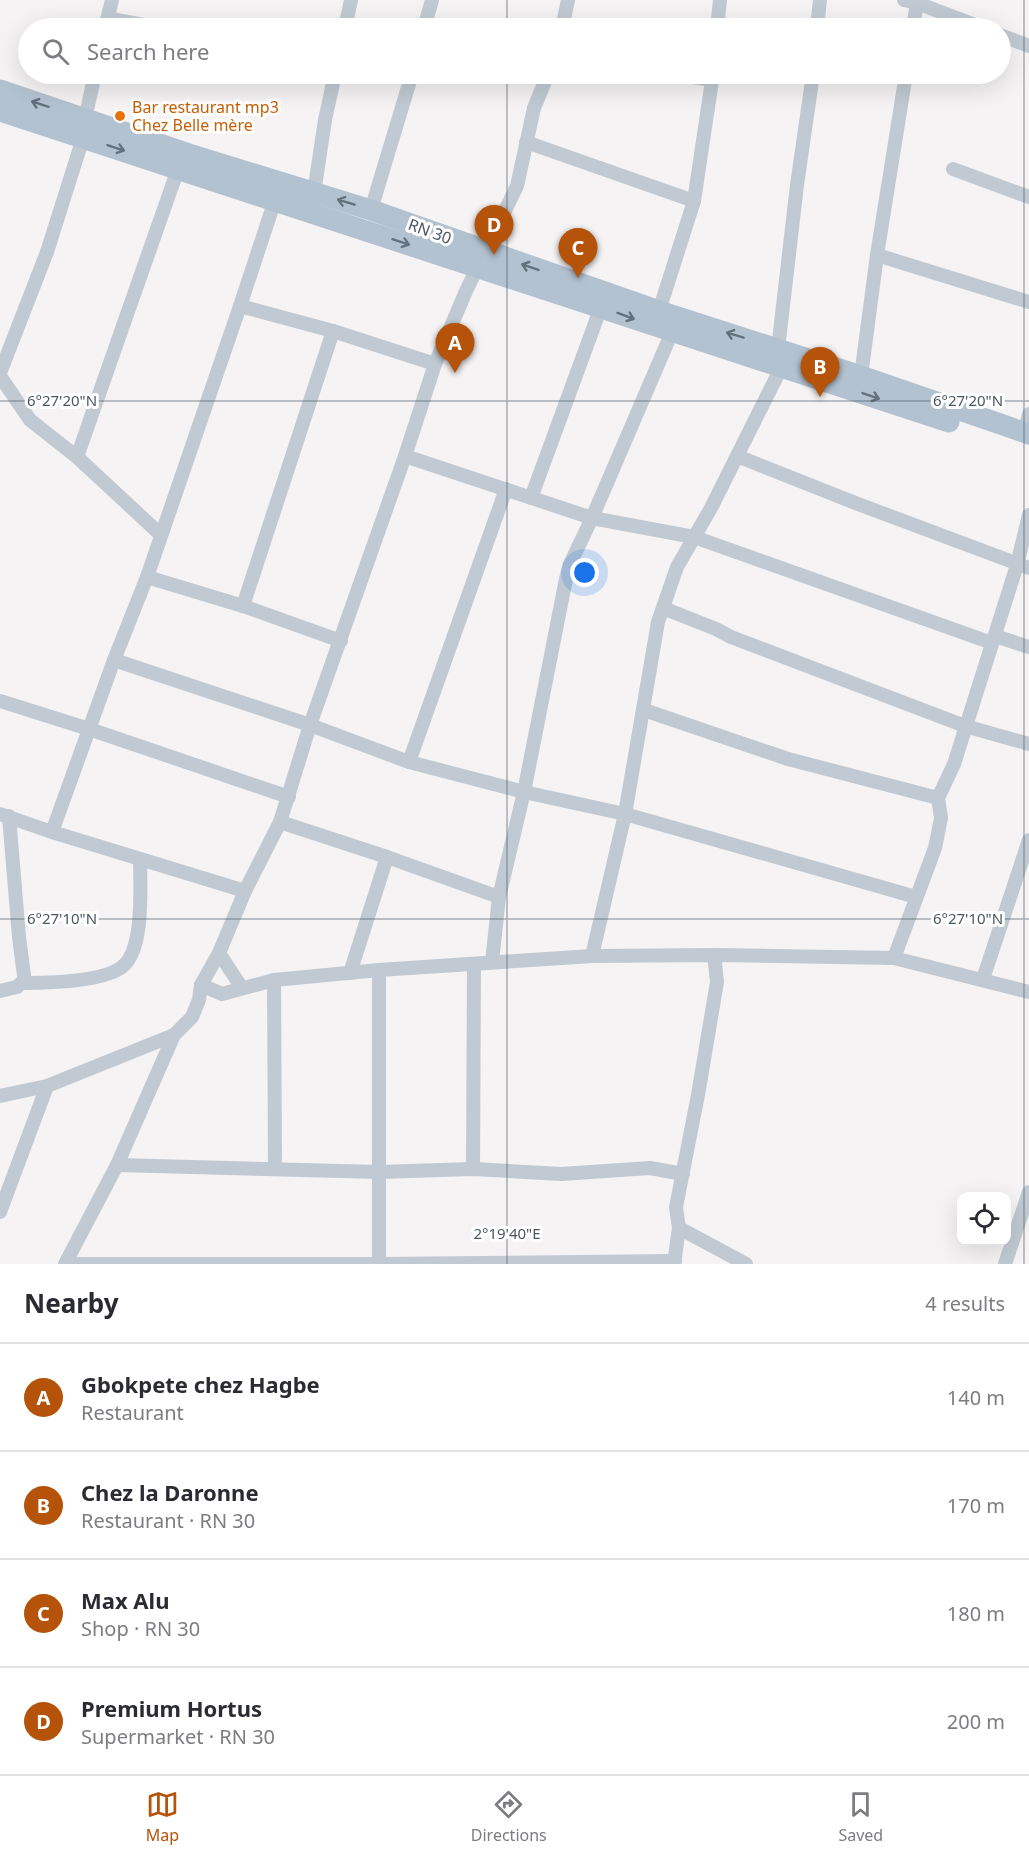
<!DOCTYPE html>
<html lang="en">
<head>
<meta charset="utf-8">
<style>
	body { margin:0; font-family:"Noto Sans",sans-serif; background:#f2f2f3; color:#2b2b33 }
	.controls { position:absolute; right:18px; bottom:18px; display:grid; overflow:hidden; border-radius:12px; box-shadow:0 6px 24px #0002 }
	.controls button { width:54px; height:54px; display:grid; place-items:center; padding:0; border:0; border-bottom:2px solid #e1e1e2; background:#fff; color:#2b2b33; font:30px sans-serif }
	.you { position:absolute; left:585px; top:573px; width:21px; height:21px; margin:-15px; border:4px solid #fff; border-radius:50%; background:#1a73e8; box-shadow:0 0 0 9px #1a73e833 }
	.badge { display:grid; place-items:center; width:39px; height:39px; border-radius:50%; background:#b45309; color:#fff; font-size:20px; font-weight:700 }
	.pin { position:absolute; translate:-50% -50px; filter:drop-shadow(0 2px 3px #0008) }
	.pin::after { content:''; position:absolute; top:32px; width:21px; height:18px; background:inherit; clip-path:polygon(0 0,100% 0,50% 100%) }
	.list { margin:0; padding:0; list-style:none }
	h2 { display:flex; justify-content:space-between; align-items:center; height:78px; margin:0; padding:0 24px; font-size:26px }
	h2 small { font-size:20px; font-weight:400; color:#7c7c81 }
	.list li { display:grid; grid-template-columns:39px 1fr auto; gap:18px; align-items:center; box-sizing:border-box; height:108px; padding:0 24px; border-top:2px solid #e1e1e2 }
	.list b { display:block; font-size:22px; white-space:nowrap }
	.list p { margin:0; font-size:20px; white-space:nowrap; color:#7c7c81 }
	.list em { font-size:20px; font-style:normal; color:#7c7c81 }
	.icon { flex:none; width:33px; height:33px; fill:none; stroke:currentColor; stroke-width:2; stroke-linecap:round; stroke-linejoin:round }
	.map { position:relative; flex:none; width:1029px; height:1264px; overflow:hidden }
	.search { position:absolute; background:#fff; box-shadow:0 6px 24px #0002; left:18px; right:18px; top:18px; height:66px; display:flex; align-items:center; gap:15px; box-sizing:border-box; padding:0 21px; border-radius:33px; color:#7c7c81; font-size:22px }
	.sheet { height:510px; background:#fff }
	nav { display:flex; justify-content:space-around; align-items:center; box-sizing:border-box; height:84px; border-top:2px solid #e1e1e2; background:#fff; font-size:16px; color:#7c7c81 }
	nav a { display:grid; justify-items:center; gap:3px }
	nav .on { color:#b45309 }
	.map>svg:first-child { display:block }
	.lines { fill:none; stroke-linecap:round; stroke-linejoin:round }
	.street { stroke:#c1cad2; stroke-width:14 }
	.primary { stroke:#b3c2d1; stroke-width:21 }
	.oneway { stroke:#64717d }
	.ticks { fill:none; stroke:#4a5661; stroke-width:1.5; stroke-opacity:0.45 }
	.food-dot { fill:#e8710a; stroke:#fff; stroke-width:2 }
	.labels { text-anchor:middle; stroke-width:6; stroke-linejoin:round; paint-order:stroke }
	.food-label { font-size:16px; fill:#c56008; stroke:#fff; text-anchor:start }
	.street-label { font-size:16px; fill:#4a5661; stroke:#fff }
	.ticks-label { font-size:15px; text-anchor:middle; fill:#4a5661; stroke:#fff; stroke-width:6; stroke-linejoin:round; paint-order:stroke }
</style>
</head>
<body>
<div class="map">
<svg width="1029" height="1264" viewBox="0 0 1029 1264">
	<rect width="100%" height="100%" fill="#f5f3f3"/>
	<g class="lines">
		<g class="street">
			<polyline points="904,0 917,3 983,28"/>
			<polyline points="108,18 160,28"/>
			<polyline points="105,28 112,0"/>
			<polyline points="345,28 351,0"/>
			<polyline points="424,28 432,0"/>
			<polyline points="562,28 568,0"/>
			<polyline points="717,28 720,0"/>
			<polyline points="817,28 820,0"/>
			<polyline points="913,28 917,3"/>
			<polyline points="1000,35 1029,46"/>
			<polyline points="674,74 712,80"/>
			<polyline points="85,119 95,74"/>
			<polyline points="526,142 694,201"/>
			<polyline points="953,169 1029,197"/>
			<polyline points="314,193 325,120 335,74"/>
			<polyline points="371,210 412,74"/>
			<polyline points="877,255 1029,302"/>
			<polyline points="240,306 333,331 435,364"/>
			<polyline points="659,311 694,201 713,74"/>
			<polyline points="778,349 797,185 813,74"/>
			<polyline points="0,373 47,252 83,138"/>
			<polyline points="0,376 30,420 77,457 161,535"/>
			<polyline points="861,376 877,255 906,74"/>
			<polyline points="1024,433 1029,414"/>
			<polyline points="405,456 592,518 694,537 992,643"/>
			<polyline points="737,456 858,504 1029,568"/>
			<polyline points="77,457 178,169"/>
			<polyline points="531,498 601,307"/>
			<polyline points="147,577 243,606 341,641"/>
			<polyline points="243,606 333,331"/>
			<polyline points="663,608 716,629 731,637 965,726 1029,744"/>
			<polyline points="995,636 1029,647"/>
			<polyline points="114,660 310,725 409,762 524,792 625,814 916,897"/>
			<polyline points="0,701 89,729 289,797"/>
			<polyline points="644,710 788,759 938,798"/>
			<polyline points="409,762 506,489"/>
			<polyline points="0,814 52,832 245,891"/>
			<polyline points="9,816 19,937 25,983"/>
			<polyline points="280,822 387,857 499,897"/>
			<polyline points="52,832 114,660 147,577 240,306 275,200"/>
			<polyline points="219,953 242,988"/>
			<polyline points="592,956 625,814 658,622 677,567 711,508 782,366"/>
			<polyline points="894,958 935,848 941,818 938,798 954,764 1017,565 1029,515"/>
			<polyline points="492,962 499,897 524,792 566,579 570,564 592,518 672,332"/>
			<polyline points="350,973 387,857"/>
			<polyline points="983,979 1029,840"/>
			<polyline points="274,980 275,1169"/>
			<polyline points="201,985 222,994 274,980 379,970 592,956 717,955 894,958 1029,992"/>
			<path d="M0 991 17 987 21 983C46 983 102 982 122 967 145 950 140 884 140 859"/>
			<polyline points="0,1096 47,1086 174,1035"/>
			<polyline points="117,1165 379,1172 473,1169 561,1174 650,1168 683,1174"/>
			<polyline points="473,1169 474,964"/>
			<polyline points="0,1212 47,1086"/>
			<polyline points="679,1228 746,1264"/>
			<polyline points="65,1264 117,1165 174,1035 192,1017 199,1000 201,985 219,953 245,891 280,822 310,725 405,456 435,364 466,291 517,186 534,108 548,74"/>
			<polyline points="66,1264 379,1264 675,1261"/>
			<polyline points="379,1264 379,970"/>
			<polyline points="674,1264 679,1228 676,1207 698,1095 717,982 714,955"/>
			<polyline points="1005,1264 1029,1192"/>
		</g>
		<g class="primary">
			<polyline points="0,90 189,154 371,210 659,311 861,376 1029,434"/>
			<polyline points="0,111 949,422"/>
		</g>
	</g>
	<defs><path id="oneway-shaft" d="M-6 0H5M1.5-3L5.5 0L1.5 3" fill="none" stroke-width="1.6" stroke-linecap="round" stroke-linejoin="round" transform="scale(1.5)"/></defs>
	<g class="oneway">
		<use href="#oneway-shaft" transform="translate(40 104) rotate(-162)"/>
		<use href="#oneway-shaft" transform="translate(116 148) rotate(18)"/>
		<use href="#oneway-shaft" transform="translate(346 202) rotate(-163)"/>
		<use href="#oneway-shaft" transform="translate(401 242) rotate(18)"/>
		<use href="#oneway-shaft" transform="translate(530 267) rotate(-161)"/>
		<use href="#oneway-shaft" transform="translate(626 316) rotate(20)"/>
		<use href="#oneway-shaft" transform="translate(735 335) rotate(-163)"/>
		<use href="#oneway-shaft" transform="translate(871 396) rotate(19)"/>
	</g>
	<path class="ticks" d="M507 0V28M1024 0V1264M507 74V1264M0 401H1029M0 919H1029"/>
	<circle class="food-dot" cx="120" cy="116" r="6"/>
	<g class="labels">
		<g class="food-label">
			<text x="132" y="113">Bar restaurant mp3<tspan x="132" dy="18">Chez Belle mère</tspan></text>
		</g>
		<g class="street-label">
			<text transform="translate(430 231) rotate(20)" y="6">RN 30</text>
		</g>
	</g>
	<g class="ticks-label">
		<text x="62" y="406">6°27'20"N</text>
		<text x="968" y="406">6°27'20"N</text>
		<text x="62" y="924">6°27'10"N</text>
		<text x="968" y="924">6°27'10"N</text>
		<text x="507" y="1239">2°19'40"E</text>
	</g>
</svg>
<div class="controls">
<button><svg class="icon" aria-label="locate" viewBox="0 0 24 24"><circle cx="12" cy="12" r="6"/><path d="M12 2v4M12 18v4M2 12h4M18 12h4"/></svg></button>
</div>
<div class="you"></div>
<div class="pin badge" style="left:455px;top:373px">A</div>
<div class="pin badge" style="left:820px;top:397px">B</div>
<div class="pin badge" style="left:578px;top:278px">C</div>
<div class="pin badge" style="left:494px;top:255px">D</div>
<div class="search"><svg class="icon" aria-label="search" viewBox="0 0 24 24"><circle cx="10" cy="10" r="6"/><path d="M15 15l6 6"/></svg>Search here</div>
</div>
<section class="sheet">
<h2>Nearby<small>4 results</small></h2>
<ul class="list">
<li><span class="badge">A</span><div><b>Gbokpete chez Hagbe</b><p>Restaurant</p></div><em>140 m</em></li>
<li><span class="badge">B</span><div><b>Chez la Daronne</b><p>Restaurant · RN 30</p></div><em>170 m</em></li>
<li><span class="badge">C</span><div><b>Max Alu</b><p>Shop · RN 30</p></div><em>180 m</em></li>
<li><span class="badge">D</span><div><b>Premium Hortus</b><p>Supermarket · RN 30</p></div><em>200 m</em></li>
</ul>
</section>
<nav>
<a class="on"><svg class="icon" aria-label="map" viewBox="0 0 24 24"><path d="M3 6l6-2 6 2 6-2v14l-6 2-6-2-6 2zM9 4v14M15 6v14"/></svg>Map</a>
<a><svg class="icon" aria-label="directions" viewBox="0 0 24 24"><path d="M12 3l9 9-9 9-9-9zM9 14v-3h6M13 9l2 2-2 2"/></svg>Directions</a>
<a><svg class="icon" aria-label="saved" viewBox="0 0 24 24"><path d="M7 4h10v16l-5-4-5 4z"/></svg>Saved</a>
</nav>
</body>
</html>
